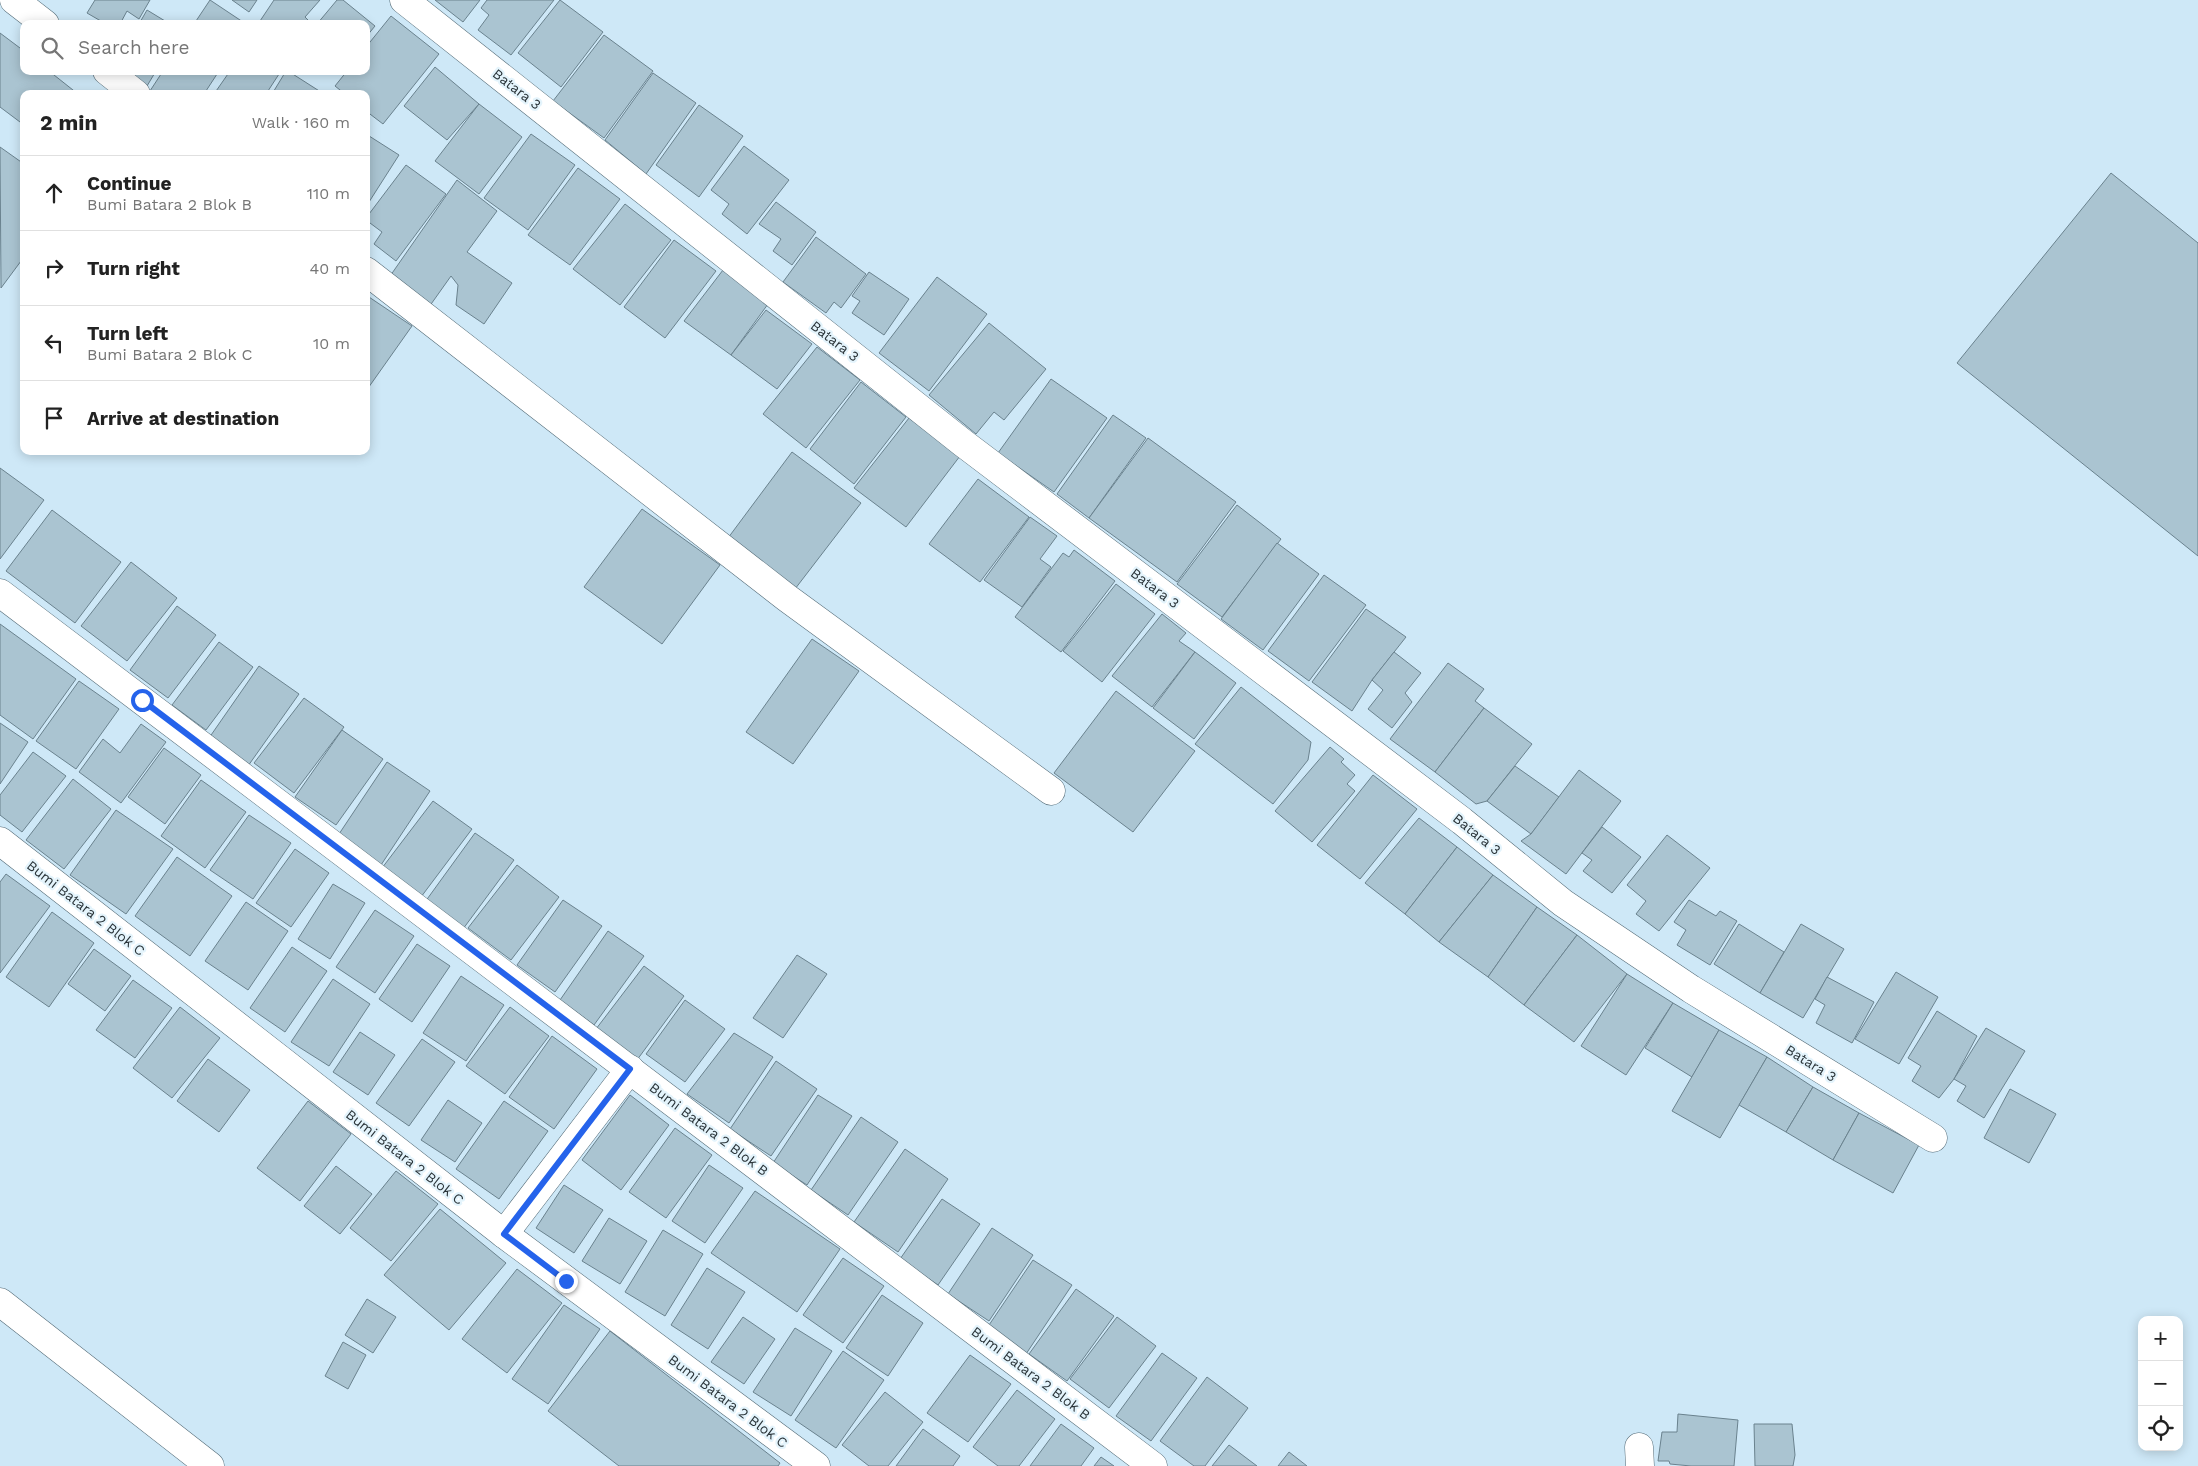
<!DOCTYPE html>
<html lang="en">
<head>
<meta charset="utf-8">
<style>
	body { margin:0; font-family:"Work Sans",sans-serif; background:#f2f2f2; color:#222 }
	.controls { position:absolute; right:15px; bottom:15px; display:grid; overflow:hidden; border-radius:10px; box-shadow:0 2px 12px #0003 }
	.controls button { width:45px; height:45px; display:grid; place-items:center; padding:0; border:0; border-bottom:1px solid #e0e0e0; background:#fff; color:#222; font:25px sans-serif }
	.stop { position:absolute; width:15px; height:15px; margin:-11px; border:4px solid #2563eb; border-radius:50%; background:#fff }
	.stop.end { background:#2563eb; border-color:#fff; box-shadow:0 1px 5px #0008 }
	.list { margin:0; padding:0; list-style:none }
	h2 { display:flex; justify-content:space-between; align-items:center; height:65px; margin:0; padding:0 20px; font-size:21px }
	h2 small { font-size:16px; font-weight:400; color:#767676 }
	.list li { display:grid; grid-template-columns:32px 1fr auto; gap:15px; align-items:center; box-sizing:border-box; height:75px; padding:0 20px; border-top:1px solid #e0e0e0 }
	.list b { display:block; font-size:19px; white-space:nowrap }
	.list p { margin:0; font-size:16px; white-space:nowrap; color:#767676 }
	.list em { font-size:16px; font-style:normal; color:#767676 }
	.icon { flex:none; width:28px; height:28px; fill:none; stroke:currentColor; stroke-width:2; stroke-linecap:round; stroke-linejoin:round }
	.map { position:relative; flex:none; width:2198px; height:1466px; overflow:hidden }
	.search { position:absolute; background:#fff; box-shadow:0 2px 12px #0003; left:20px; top:20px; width:350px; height:55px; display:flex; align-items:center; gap:12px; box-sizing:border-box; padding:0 18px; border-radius:10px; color:#767676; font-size:19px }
	.panel { position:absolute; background:#fff; box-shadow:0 2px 12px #0003; left:20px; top:90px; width:350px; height:365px; border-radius:10px }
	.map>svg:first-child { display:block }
	.building { fill:#aac4d1; stroke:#6a828e }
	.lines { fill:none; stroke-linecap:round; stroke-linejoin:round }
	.street-casing { stroke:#556c78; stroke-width:29 }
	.street { stroke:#fff; stroke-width:28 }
	.route { stroke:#2563eb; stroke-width:6 }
	.labels { text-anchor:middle; stroke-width:4.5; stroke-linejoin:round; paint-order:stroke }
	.street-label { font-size:14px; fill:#2a3439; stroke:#e4f4fc }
</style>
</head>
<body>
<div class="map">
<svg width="2198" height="1466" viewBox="0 0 2198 1466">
	<rect width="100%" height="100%" fill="#cee8f7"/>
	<g class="building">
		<polygon points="95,0 150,0 139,19 127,11 120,24 106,24 87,13"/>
		<polygon points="210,0 246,24 194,24"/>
		<polygon points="232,0 257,0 249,12"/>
		<polygon points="274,0 320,0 305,17 312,24 258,24"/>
		<polygon points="337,0 343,0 375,26 366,37 366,24 317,24"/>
		<polygon points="435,0 480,0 463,22"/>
		<polygon points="487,0 554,0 511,55 478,30 489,15 481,8"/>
		<polygon points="560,0 603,32 561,87 518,53"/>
		<polygon points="147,10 170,24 139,24"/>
		<polygon points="391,16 439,54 383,124 366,111 366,94 345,94 335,86 347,71 366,71 366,47"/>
		<polygon points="0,33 24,51 24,71 49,71 78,94 24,94 24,125 0,107"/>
		<polygon points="604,35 653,71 604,138 553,101"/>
		<polygon points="435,67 479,104 447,140 404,106"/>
		<polygon points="122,71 156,71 147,86"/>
		<polygon points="163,71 219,71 204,94 148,94"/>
		<polygon points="230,71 281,71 266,94 214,94"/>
		<polygon points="286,71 288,71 324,94 272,94"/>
		<polygon points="653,73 696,103 646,174 605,140"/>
		<polygon points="479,104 522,137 479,194 435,161"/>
		<polygon points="699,105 743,136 699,197 656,165"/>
		<polygon points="366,134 399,155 369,202 366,200"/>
		<polygon points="531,134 575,165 528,230 484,198"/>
		<polygon points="744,146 789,180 747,234 722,214 729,204 711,190"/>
		<polygon points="0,147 24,164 24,257 1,288"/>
		<polygon points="406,165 446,194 396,261 374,244 382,232 366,220 366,218"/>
		<polygon points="578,168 620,199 570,265 528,235"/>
		<polygon points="2111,173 2198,243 2198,556 1957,363"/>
		<polygon points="457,180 497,211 467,252 512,283 484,324 456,305 458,285 451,276 429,307 388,279"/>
		<polygon points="776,202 816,232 792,265 773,251 781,239 759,224"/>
		<polygon points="625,204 671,240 620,305 573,269"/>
		<polygon points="816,237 866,274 841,308 834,302 826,313 783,282"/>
		<polygon points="674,240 716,271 665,338 624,307"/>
		<polygon points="723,270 768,304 731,355 684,321"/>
		<polygon points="869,272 909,299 884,335 852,313 860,301 852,296"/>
		<polygon points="937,277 987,314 929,391 879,353"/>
		<polygon points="366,295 412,326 366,391"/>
		<polygon points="766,310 812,344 777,389 731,355"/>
		<polygon points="989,323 1046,369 1004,420 994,412 976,434 929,395"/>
		<polygon points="817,347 860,380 806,448 763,414"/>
		<polygon points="1051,379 1107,418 1054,492 998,453"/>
		<polygon points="861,382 906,417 854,484 810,449"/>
		<polygon points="1113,415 1146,438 1089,518 1057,494"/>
		<polygon points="909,418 960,456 906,527 854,488"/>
		<polygon points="1148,438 1236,502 1177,582 1089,518"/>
		<polygon points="792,452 861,503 795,589 728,538"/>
		<polygon points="0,468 44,500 0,559"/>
		<polygon points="978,479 1029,517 980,582 929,544"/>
		<polygon points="1237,505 1281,539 1222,617 1177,584"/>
		<polygon points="642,509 720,565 662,644 584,587"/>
		<polygon points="52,510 121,562 75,623 6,571"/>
		<polygon points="1030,517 1057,536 1040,559 1051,567 1022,607 984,580"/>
		<polygon points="1277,543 1319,574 1263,650 1221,619"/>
		<polygon points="1074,550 1115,581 1061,652 1015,617 1063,553 1069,557"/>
		<polygon points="131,562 177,598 127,661 81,626"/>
		<polygon points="1324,575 1366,605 1309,681 1268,651"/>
		<polygon points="1116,584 1155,614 1102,682 1063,651"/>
		<polygon points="177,606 216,635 168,698 130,670"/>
		<polygon points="1366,609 1406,637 1372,680 1352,711 1312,682"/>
		<polygon points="1162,614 1186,633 1179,641 1195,652 1152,707 1112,676"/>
		<polygon points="0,624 76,679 33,739 0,715"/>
		<polygon points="812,639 859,671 793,764 746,732"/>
		<polygon points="219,642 253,667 206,730 172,705"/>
		<polygon points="1195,652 1236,683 1194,739 1153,708"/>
		<polygon points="1394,652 1421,673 1405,693 1412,702 1392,728 1368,709 1383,690 1372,680"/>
		<polygon points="1448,663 1484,689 1475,701 1484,708 1435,772 1390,739"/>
		<polygon points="259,666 299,694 248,766 209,738"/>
		<polygon points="79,681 119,709 76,769 36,741"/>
		<polygon points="1241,687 1311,742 1308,760 1273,804 1195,744"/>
		<polygon points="1116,691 1195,751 1133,832 1054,773"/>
		<polygon points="304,698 344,727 294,793 254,763"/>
		<polygon points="1484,708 1532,744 1487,801 1476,804 1435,772"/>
		<polygon points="0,723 28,742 0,784"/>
		<polygon points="141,724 166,742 121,803 79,772 103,739 120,753"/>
		<polygon points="342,730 383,759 336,825 295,797"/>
		<polygon points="1330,747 1344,759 1341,762 1355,775 1347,784 1355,791 1312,842 1275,811"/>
		<polygon points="164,748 201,775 165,824 128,797"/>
		<polygon points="33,752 66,776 22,832 0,815 0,795"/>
		<polygon points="387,762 430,791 381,865 337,837"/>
		<polygon points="1515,766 1559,797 1531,834 1487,801"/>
		<polygon points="1579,770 1621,801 1566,874 1521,841 1531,834"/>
		<polygon points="1373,775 1417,809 1360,879 1317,845"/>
		<polygon points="73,779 111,809 64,869 26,840"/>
		<polygon points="201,780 246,812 205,868 161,836"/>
		<polygon points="433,801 472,829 421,897 382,868"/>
		<polygon points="116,810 173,849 126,914 70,875"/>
		<polygon points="249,815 291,843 253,899 210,870"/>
		<polygon points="1419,818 1457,847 1405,914 1365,883"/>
		<polygon points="1602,827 1641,857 1612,893 1583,871 1592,860 1582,853"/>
		<polygon points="475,833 514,860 463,929 425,902"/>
		<polygon points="1667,835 1710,868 1659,931 1636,914 1646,901 1627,885"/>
		<polygon points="1457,847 1493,875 1439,942 1405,914"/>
		<polygon points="295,849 329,873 291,927 256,903"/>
		<polygon points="177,857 232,896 190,956 135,916"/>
		<polygon points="517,865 559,897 511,960 468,928"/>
		<polygon points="6,874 50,906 0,973 0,882"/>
		<polygon points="1493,875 1537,907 1488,977 1439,942"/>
		<polygon points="333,884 365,903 330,959 298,939"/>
		<polygon points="563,900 602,926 555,992 517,965"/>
		<polygon points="1689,900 1716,916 1720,911 1737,921 1710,965 1677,945 1686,930 1674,922"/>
		<polygon points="246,902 288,931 248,990 205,961"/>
		<polygon points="1537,907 1577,935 1524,1005 1488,977"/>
		<polygon points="375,910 414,936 375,993 336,967"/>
		<polygon points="52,912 94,943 49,1007 6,977"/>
		<polygon points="1739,924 1784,952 1760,993 1714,964"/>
		<polygon points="1801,924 1844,949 1803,1018 1760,993"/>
		<polygon points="608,931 644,956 594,1025 560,1000"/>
		<polygon points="1577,935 1627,974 1574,1042 1524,1005"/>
		<polygon points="417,944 450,966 412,1022 379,999"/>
		<polygon points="292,947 327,971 285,1032 250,1008"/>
		<polygon points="94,949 131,976 105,1011 68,984"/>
		<polygon points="797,955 827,974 783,1038 753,1018"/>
		<polygon points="644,966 684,996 637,1060 596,1029"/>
		<polygon points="1896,972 1938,997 1899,1064 1855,1039"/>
		<polygon points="1627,974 1673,1003 1626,1075 1581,1046"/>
		<polygon points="461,976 504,1005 466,1061 423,1033"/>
		<polygon points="1827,977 1874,1002 1852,1043 1816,1023 1825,1005 1815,999"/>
		<polygon points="333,979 370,1004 329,1066 291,1042"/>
		<polygon points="133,980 172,1008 135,1058 96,1030"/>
		<polygon points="685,1000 725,1029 685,1082 646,1054"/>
		<polygon points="1673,1003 1719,1030 1692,1077 1645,1048"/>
		<polygon points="180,1007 220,1038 172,1098 133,1068"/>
		<polygon points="510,1007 549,1036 505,1094 466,1066"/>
		<polygon points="1937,1011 1977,1036 1954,1079 1939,1098 1912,1081 1921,1066 1908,1058"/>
		<polygon points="1986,1028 2025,1051 1984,1118 1957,1101 1966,1086 1954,1079"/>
		<polygon points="1719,1030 1767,1057 1720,1138 1672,1111"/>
		<polygon points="360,1032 395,1055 368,1095 333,1072"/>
		<polygon points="734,1033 773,1057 729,1123 687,1094"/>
		<polygon points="552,1036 597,1069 554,1129 509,1097"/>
		<polygon points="422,1039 455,1062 409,1126 376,1103"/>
		<polygon points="1767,1057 1813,1087 1786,1132 1739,1105"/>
		<polygon points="208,1059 250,1090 219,1132 177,1101"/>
		<polygon points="776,1061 817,1089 771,1156 730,1129"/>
		<polygon points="1813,1087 1859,1113 1833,1160 1786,1132"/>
		<polygon points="2010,1089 2056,1114 2029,1163 1984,1138"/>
		<polygon points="630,1095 669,1125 621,1190 582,1160"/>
		<polygon points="818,1095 852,1116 807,1185 773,1163"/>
		<polygon points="448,1100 482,1123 455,1162 421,1140"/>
		<polygon points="308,1101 351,1134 300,1201 257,1168"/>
		<polygon points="504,1101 548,1131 499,1199 456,1169"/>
		<polygon points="1859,1113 1919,1145 1893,1193 1833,1160"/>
		<polygon points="861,1117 898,1142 848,1215 811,1190"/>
		<polygon points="675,1128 712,1155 666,1218 629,1192"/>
		<polygon points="905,1149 948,1179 898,1252 854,1222"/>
		<polygon points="709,1165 743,1188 705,1243 672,1221"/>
		<polygon points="336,1166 372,1194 340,1234 304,1206"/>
		<polygon points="396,1171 438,1204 391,1261 350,1228"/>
		<polygon points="564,1185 603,1210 574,1253 536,1228"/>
		<polygon points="755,1191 840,1249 797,1312 711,1253"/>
		<polygon points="942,1199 980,1224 938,1285 900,1259"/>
		<polygon points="440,1209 506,1263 449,1330 384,1275"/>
		<polygon points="609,1218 647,1241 620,1284 582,1261"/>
		<polygon points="992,1228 1033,1255 989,1321 948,1294"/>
		<polygon points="663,1230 703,1254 665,1316 625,1292"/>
		<polygon points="843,1258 884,1286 843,1343 803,1315"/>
		<polygon points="1033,1260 1072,1285 1026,1354 987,1328"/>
		<polygon points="707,1268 745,1292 708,1349 671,1325"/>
		<polygon points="517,1269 562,1303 507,1373 462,1339"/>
		<polygon points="1076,1289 1114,1316 1067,1381 1029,1354"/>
		<polygon points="882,1295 923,1323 888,1376 846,1348"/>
		<polygon points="367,1299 396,1317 373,1353 345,1335"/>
		<polygon points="564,1305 600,1329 548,1404 512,1379"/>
		<polygon points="743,1317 775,1339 744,1384 711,1362"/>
		<polygon points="1117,1317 1156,1346 1109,1408 1070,1379"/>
		<polygon points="795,1328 832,1351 791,1416 753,1392"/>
		<polygon points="610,1331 780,1463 778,1466 619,1466 548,1411"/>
		<polygon points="343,1342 366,1355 348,1389 325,1376"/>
		<polygon points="843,1351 884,1380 836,1448 795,1420"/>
		<polygon points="1162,1353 1197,1378 1151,1441 1116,1416"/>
		<polygon points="970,1355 1011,1384 968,1442 927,1413"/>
		<polygon points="1207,1377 1248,1408 1205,1466 1194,1466 1160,1441"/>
		<polygon points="1017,1390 1055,1419 1019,1466 998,1466 973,1447"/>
		<polygon points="885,1392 923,1422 888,1466 869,1466 842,1445"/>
		<polygon points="1678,1414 1738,1420 1734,1466 1691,1466 1670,1464 1669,1461 1658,1461 1662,1432 1677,1432"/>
		<polygon points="1061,1424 1094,1448 1081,1466 1030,1466"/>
		<polygon points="1754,1424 1792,1424 1795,1455 1793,1466 1755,1466"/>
		<polygon points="923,1429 960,1456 953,1466 896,1466"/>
		<polygon points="1229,1445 1257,1466 1212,1466"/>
		<polygon points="1289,1452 1307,1466 1278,1466"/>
		<polygon points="1101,1457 1114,1466 1094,1466"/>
	</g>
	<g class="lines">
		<defs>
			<g id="street">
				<polyline points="14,0 45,24"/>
				<polyline points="404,0 963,443 1462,821 1563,903 1691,989 1933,1138"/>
				<polyline points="107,71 136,94"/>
				<polyline points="366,271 787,598 1051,791"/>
				<polyline points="0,593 1153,1466"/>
				<polyline points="0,841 504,1234 816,1466"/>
				<polyline points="504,1234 630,1069"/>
				<polyline points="0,1302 210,1466"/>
				<polyline points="1639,1447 1640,1466"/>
			</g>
		</defs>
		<use href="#street" class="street-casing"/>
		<use href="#street" class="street"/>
	</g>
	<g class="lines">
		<polyline class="route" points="142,700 630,1069 504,1234 566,1281"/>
	</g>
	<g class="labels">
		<g class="street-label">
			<text transform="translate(517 89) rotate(38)" y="5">Batara 3</text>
			<text transform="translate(835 341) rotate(38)" y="5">Batara 3</text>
			<text transform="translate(1155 588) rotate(37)" y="5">Batara 3</text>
			<text transform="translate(1477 834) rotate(39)" y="5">Batara 3</text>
			<text transform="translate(86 908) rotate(38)" y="5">Bumi Batara 2 Blok C</text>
			<text transform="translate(1811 1063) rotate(32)" y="5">Batara 3</text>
			<text transform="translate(709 1129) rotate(37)" y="5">Bumi Batara 2 Blok B</text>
			<text transform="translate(405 1157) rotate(38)" y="5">Bumi Batara 2 Blok C</text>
			<text transform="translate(1031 1373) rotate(37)" y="5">Bumi Batara 2 Blok B</text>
			<text transform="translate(728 1401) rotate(37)" y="5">Bumi Batara 2 Blok C</text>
		</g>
	</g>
</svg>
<div class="controls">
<button>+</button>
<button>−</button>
<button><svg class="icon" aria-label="locate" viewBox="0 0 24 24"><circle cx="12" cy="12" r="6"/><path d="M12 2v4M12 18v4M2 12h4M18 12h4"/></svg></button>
</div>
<div class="stop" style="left:142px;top:700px"></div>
<div class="stop end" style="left:566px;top:1281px"></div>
<div class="search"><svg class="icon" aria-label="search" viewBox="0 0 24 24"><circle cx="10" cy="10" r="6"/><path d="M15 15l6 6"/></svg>Search here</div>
<section class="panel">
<h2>2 min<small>Walk · 160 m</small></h2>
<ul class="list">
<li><svg class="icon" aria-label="ahead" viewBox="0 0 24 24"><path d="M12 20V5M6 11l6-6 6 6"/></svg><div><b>Continue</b><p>Bumi Batara 2 Blok B</p></div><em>110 m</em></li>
<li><svg class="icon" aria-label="right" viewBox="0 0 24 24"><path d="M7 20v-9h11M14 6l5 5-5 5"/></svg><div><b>Turn right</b></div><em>40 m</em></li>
<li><svg class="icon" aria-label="left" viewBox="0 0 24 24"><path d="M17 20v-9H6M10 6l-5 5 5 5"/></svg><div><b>Turn left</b><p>Bumi Batara 2 Blok C</p></div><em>10 m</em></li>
<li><svg class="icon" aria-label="arrive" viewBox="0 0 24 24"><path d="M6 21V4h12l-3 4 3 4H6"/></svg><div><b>Arrive at destination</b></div></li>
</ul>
</section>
</div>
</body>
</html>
